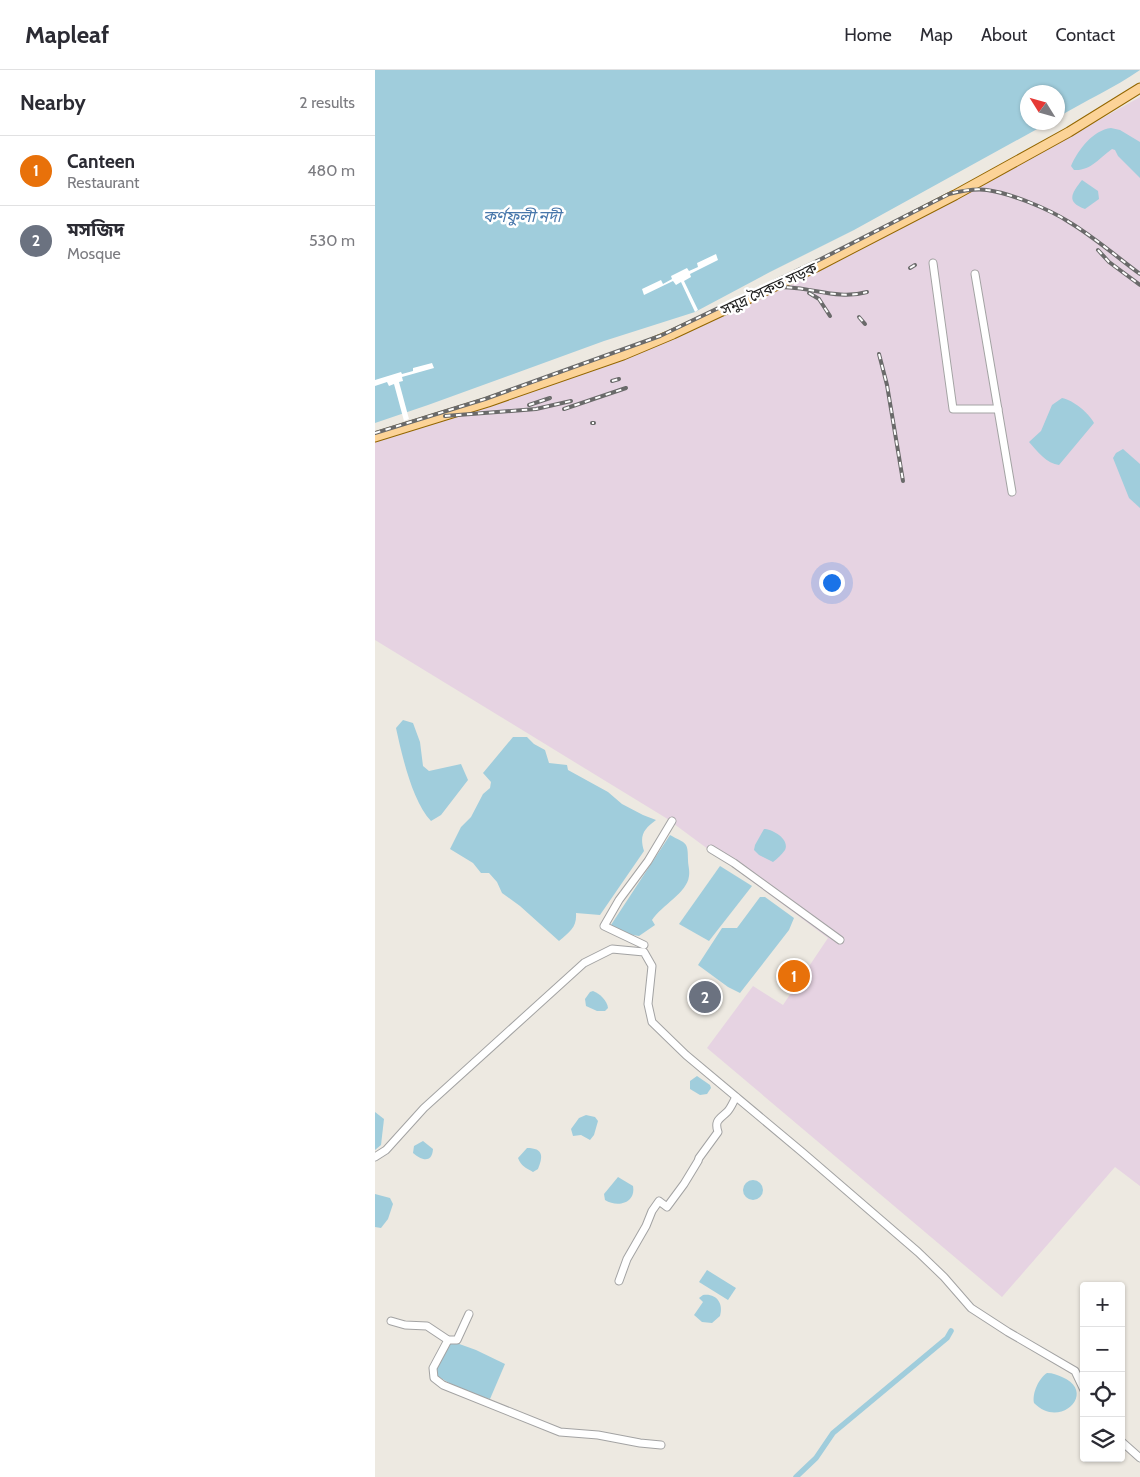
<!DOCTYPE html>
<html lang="en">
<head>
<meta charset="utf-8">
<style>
	body { margin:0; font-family:Cabin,"Noto Sans Bengali",sans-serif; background:#f7f7f7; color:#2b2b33 }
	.controls { position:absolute; right:15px; bottom:15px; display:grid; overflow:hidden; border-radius:5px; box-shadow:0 1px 4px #0004 }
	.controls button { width:45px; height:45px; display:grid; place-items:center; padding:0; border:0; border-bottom:1px solid #e1e1e2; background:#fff; color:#2b2b33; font:25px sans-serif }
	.compass { position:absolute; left:645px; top:15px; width:45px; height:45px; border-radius:50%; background:#fff; box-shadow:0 1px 4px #0004; rotate:307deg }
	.you { position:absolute; left:456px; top:512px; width:18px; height:18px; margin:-12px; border:4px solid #fff; border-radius:50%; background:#1a73e8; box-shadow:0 0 0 8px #1a73e833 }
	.badge { display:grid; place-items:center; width:32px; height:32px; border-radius:50%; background:#7c3aed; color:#fff; font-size:16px; font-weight:700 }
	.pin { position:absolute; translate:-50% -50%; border:2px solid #fff; box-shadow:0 1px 5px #0006 }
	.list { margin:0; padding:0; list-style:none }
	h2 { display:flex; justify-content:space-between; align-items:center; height:65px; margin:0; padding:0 20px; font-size:21px }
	h2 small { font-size:16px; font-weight:400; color:#7c7c81 }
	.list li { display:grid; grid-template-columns:32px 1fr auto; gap:15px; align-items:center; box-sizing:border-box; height:70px; padding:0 20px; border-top:1px solid #e1e1e2 }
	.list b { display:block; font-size:19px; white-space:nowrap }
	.list p { margin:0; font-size:16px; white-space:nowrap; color:#7c7c81 }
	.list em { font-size:16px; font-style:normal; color:#7c7c81 }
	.icon { flex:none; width:28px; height:28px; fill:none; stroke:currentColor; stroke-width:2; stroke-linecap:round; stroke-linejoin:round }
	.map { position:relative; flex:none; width:765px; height:1407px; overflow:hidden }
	header { display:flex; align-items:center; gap:30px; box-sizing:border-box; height:70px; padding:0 25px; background:#fff; border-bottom:1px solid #e1e1e2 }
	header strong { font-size:24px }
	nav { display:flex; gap:28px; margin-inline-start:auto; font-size:18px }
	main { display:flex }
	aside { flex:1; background:#fff }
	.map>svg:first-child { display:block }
	.industrial { fill:#e6d3e2 }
	.water { fill:#a0cddc }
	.pier { fill:#fff }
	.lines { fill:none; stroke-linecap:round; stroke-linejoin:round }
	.canal { stroke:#a0cddc; stroke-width:5.5 }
	.minor-casing { stroke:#a3a3a3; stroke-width:9 }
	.major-casing { stroke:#936600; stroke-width:11 }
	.minor { stroke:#fff; stroke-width:7 }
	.major { stroke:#fcd397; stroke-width:9 }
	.rail-casing { stroke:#6a6a6a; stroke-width:4 }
	.rail { stroke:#fff; stroke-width:2; stroke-dasharray:5.5; stroke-linecap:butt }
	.labels { text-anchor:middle; stroke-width:5; stroke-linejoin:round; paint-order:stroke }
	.street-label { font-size:15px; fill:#1c1c1c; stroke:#fff }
	.water-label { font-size:16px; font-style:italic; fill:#4877ab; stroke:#fff }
</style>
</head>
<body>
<header>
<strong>Mapleaf</strong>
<nav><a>Home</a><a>Map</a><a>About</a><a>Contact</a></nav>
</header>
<main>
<aside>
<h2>Nearby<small>2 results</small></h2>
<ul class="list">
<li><span class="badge" style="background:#e8710a">1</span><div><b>Canteen</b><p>Restaurant</p></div><em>480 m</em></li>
<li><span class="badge" style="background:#6b7280">2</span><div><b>মসজিদ</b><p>Mosque</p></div><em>530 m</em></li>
</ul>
</aside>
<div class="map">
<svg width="765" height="1407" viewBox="0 0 765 1407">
	<rect width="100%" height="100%" fill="#ede9e1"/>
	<polygon class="industrial" points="765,27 765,1116 740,1097 627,1227 332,978 378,916 408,935 453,868 291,748 0,570 0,370 265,280 651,91"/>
	<g class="water">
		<path d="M0 0H765C739 18 710 31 683 47L682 22H652V52L673 53 479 160 395 202 320 242 229 271 53 335 0 353Z"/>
		<path d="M736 58 745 60 765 72V108L743 86 740 80 737 79C724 88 716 101 699 100L696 96C703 80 718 60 736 58Z"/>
		<path d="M707 110 723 121 724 129 710 139C691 132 696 124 707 110Z"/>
		<path d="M687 328C698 330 714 343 719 353L684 395C672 394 662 381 654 372L666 361 677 335Z"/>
		<polygon points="748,379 765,394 765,438 754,428 738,388 741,383"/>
		<path d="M28 650 38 653 45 672 48 696 54 701 86 694 93 710 66 745 56 751C37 731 27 685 21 658Z"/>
		<path d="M138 667H152L159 674 170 680 174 693 192 695 193 700 233 722 247 734 268 745 281 750C269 759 264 765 269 781L225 845 201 843C202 857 195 862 184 871L145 836 127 823 122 812 114 803H106L98 793 75 779 86 757 96 747 108 724 115 718 116 712 108 703Z"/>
		<path d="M389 759C397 759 415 769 410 780 407 784 402 789 398 792L384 785 379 780 380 775Z"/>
		<path d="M295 765C311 774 313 771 313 790 313 795 315 801 314 806 312 823 287 835 277 850L280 855 264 866 252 864 236 855Z"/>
		<polygon points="345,796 377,816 334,871 304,854"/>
		<polygon points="385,827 390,827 419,848 414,860 365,923 353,917 323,895 347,858 362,858"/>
		<path d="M218 921C225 924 232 930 233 938L230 941H222L211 936 210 929 215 922Z"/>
		<polygon points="322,1006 335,1015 336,1018 332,1024 325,1025 315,1019 315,1011"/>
		<polygon points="0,1042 9,1049 6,1075 0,1080"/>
		<polygon points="211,1045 220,1047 223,1051 219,1065 215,1070 206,1065 198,1066 196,1059 204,1048"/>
		<path d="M48 1071 58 1079C57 1094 46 1090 38 1083L39 1076Z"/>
		<path d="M152 1078C169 1078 168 1087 163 1099L158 1102C151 1098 146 1096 143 1088Z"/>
		<path d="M243 1107 258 1116C261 1133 243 1138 230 1130L229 1124Z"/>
		<circle cx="378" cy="1120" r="10"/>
		<polygon points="0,1124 15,1128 18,1134 13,1149 6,1158 0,1157"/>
		<polygon points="332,1200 361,1218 353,1230 324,1212"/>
		<path d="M328 1225C341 1223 349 1233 345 1246L337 1253 327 1252 319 1245 328 1232 324 1228Z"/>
		<polygon points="76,1271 101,1280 130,1294 115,1329 86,1320 59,1304 66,1287"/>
		<path d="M672 1303C678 1303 682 1305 687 1307 723 1322 685 1360 659 1333 657 1323 664 1308 672 1303Z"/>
	</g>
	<g class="pier">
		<polygon points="341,184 343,190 315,204 316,207 309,211 323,240 320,242 306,212 301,215 298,211 269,225 267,219 286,210 288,214 297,209 296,206 312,198 314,201 323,197 322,193"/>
		<polygon points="57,293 59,298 27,307 28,311 24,312 34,349 29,351 19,314 14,316 12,312 0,316 0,310 26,302 27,304 38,301 38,298"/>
	</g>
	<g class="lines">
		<polyline class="canal" points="421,1407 441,1388 458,1363 572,1268 576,1261"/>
		<defs>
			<g id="minor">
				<polyline points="558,193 578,339 623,339"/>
				<polyline points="600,204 637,422"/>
				<polyline points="336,779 359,793 465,870"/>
				<polyline points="269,875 229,856 244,830 273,791 297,751"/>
				<polyline points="0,1087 11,1080 49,1038 209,893 237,879 269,882 277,896 273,934 277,952 311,985 427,1082 543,1182 569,1207 596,1238 633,1262 700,1301 709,1320"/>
				<path d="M244 1211 252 1189 271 1156 277 1141 284 1131 292 1137 309 1114 323 1091 324 1088 343 1062C339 1050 345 1049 352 1042 356 1038 358 1032 361 1027"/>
				<polyline points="16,1251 30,1255 52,1256 73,1270 82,1270 94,1244"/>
				<polyline points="73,1270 58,1298 59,1308 68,1315 185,1362 223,1365 265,1373 286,1375"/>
				<polyline points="746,1371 765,1388"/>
			</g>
			<polyline id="major" points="0,367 113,332 248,285 298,264 441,197 580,125 694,62 765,18"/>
		</defs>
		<use href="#minor" class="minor-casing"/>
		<use href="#major" class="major-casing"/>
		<use href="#minor" class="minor"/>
		<use href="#major" class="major"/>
		<defs>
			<g id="rail">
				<polyline points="723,180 734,192 765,215"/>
				<polyline points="535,198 540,195"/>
				<path d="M390 220C423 210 457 232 492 222"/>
				<polyline points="434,223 444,229 455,246"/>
				<polyline points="484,247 490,254"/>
				<polyline points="504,284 512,315 528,411"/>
				<polyline points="237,311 244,309"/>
				<polyline points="154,335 175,328"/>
				<polyline points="189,339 251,318"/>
				<polyline points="70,346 161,339 196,331"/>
				<polyline points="217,353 219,353"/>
				<path d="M0 363 110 329 285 266 446 189 574 124C586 121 599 118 612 120 635 123 674 139 694 152 719 167 742 187 765 204"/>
			</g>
		</defs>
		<use href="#rail" class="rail-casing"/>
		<use href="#rail" class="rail"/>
	</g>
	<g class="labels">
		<g class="street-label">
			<text transform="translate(394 219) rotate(-25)" y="5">সমুদ্র সৈকত সড়ক</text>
		</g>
		<g class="water-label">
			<text x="147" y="152">কর্ণফুলী নদী</text>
		</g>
	</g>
</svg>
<div class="controls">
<button>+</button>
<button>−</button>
<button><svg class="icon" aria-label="locate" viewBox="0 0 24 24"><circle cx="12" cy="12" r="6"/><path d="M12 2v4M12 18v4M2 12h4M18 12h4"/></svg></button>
<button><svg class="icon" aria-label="layers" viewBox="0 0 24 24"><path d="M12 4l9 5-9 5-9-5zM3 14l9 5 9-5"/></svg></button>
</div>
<svg class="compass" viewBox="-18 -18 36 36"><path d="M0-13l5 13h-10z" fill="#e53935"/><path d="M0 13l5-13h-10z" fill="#7c7c81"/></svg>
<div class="you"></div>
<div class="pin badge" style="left:419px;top:906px;background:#e8710a">1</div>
<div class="pin badge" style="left:330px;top:927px;background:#6b7280">2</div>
</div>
</main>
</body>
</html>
